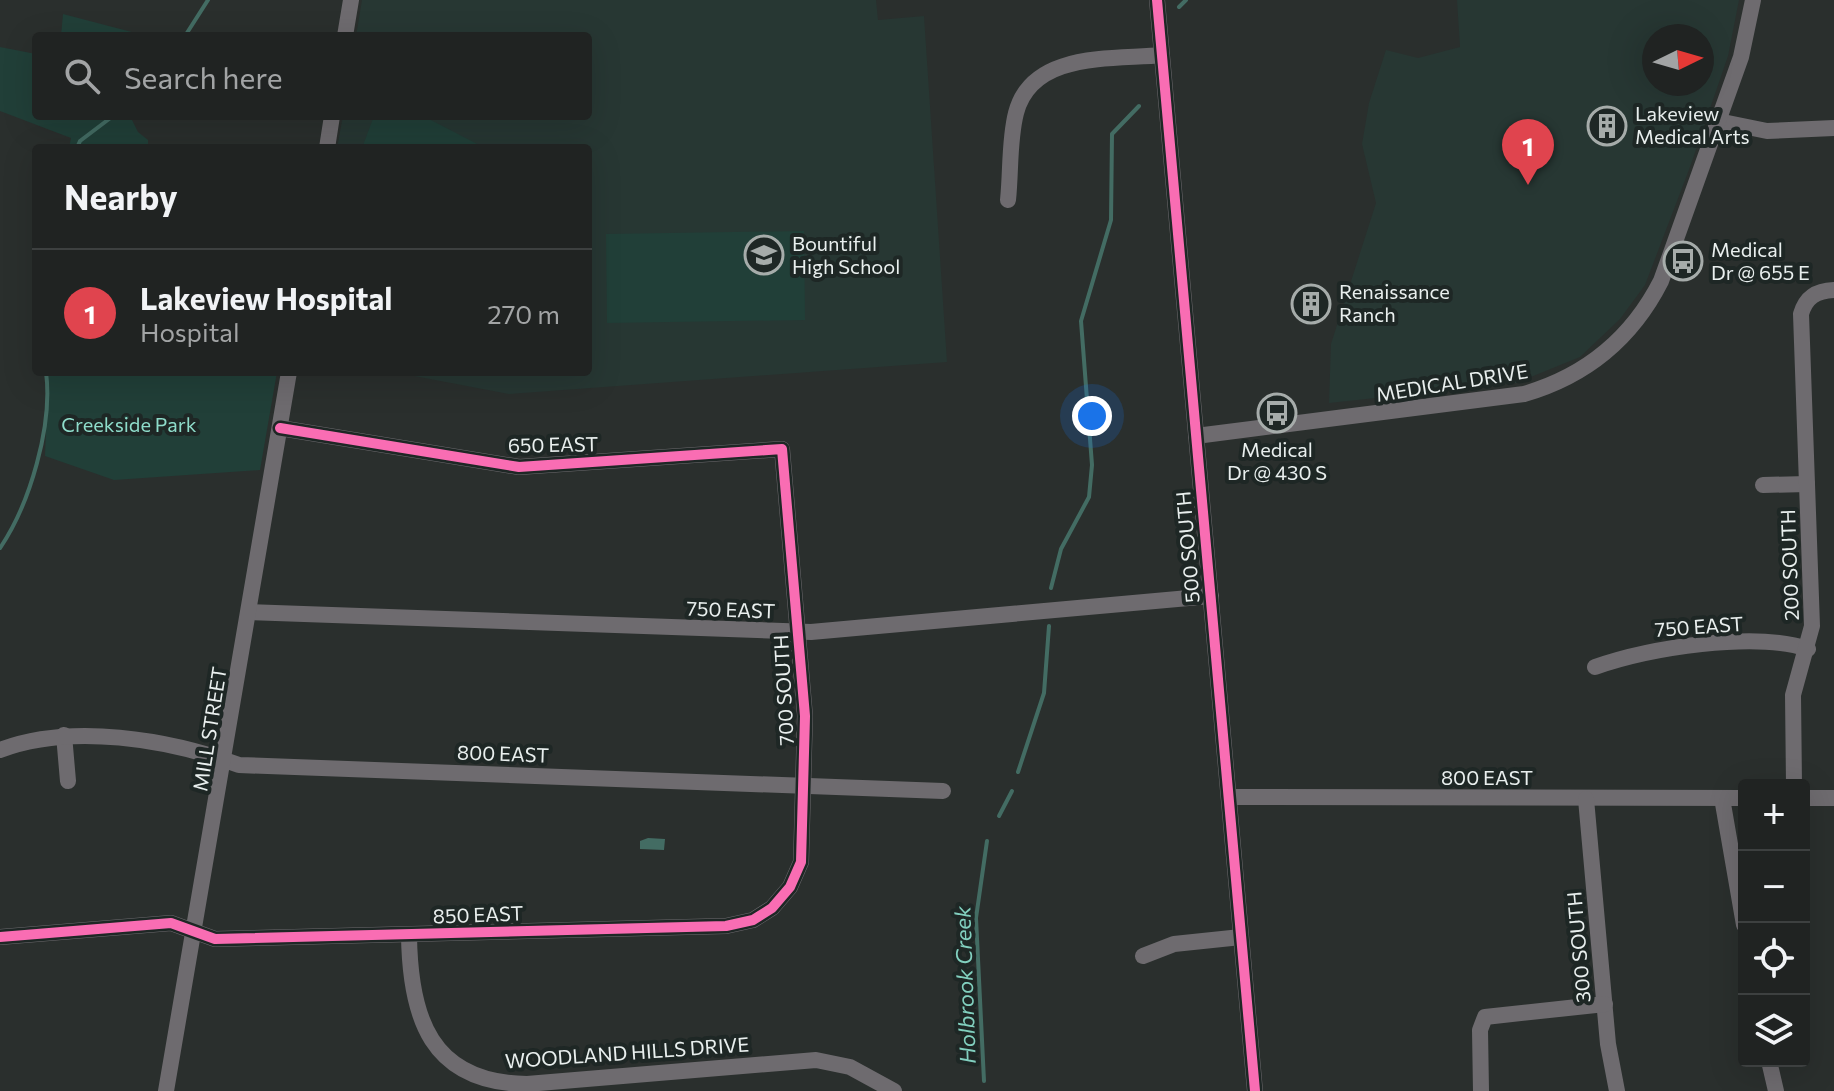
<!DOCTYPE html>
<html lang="en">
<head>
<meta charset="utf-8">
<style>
	body { margin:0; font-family:Commissioner,sans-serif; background:#282b2a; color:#f1f3f6 }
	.controls { position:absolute; right:24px; bottom:24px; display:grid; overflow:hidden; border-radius:8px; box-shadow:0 8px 32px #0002 }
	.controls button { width:72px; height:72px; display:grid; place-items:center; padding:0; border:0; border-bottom:2px solid #3d4040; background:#202322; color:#f1f3f6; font:40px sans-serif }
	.compass { position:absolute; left:1642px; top:24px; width:72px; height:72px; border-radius:50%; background:#202322; box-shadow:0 8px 32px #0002; rotate:85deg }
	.you { position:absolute; left:1092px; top:416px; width:28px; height:28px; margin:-20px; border:6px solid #fff; border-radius:50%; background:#1a73e8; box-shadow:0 0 0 12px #1a73e833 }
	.badge { display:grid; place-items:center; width:52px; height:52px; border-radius:50%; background:#1a73e8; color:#fff; font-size:26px; font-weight:700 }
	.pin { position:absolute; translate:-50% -66px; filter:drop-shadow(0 2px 4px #0008) }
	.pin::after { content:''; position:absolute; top:42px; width:28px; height:24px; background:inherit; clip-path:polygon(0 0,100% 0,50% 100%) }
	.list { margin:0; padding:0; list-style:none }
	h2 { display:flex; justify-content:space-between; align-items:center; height:104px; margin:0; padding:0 32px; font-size:34px }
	h2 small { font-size:26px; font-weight:400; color:#a2a4a5 }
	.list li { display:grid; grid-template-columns:52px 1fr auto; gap:24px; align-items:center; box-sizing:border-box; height:128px; padding:0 32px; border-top:2px solid #3d4040 }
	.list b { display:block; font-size:30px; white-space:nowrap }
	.list p { margin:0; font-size:26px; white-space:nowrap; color:#a2a4a5 }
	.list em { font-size:26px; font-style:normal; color:#a2a4a5 }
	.icon { flex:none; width:44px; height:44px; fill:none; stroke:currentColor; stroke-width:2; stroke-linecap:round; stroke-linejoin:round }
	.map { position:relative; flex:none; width:1834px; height:1091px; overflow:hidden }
	.search { position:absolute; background:#202322; box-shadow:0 8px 32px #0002; left:32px; top:32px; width:560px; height:88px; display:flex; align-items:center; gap:20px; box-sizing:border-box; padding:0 28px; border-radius:8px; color:#a2a4a5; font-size:30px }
	.panel { position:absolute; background:#202322; box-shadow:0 8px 32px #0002; left:32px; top:144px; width:560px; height:232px; border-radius:8px }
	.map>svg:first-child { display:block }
	.built { fill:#273733; fill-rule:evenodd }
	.green { fill:#213f38 }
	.water { fill:#436c63 }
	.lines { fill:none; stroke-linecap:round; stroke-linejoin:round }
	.stream { stroke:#436c63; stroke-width:4 }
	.minor { stroke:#6e6b6f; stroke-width:16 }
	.cycleway-casing { stroke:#1e2725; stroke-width:15 }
	.cycleway { stroke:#f96db3; stroke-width:10 }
	.labels { text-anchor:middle; stroke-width:8; stroke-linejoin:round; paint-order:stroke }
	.poi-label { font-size:20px; fill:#e9efee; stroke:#1e2725; text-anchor:start }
	.street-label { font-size:20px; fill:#e9efee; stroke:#1e2725 }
	.park-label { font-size:20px; fill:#8edcca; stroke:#1e2725 }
	.water-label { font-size:22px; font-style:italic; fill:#82d0bf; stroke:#1e2725 }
</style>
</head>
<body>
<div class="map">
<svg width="1834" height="1091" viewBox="0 0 1834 1091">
	<rect width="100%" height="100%" fill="#2a2f2d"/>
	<g class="built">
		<polygon points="362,0 876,0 878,20 924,16 947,362 509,394 393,372 588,372 588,148 337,148 343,116 588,116 588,36 356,36"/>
		<path d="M1457 0H1739L1728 56 1690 167 1645 285 1620 319 1580 357 1516 383 1329 403 1331 344 1376 203 1362 144 1369 103 1386 50 1418 58 1460 47ZM1702 36V84H1654V36Z"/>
	</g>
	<g class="green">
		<polygon points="63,14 147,36 61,36"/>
		<polygon points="0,47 36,54 36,116 130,116 138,132 148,140 148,148 69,148 71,138 0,111"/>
		<polygon points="374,116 423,116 485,148 362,148"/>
		<polygon points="804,231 805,320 607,323 606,234"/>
		<polygon points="48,372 277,372 260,470 114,480 45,456"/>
	</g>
	<polygon class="water" points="648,838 665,839 664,850 640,849 640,841"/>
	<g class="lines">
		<g class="stream">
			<polyline points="1179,7 1186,0"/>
			<polyline points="185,36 208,0"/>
			<polyline points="77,148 80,141 113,116"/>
			<path d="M0 548C30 504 53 425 46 372"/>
			<polyline points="1051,588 1061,549 1089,497 1092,465 1081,321 1111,220 1112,134 1139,106"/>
			<polyline points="1018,772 1044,693 1049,626"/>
			<polyline points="999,816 1012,791"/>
			<polyline points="984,1081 976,918 987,841"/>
		</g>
		<g class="minor">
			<polyline points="1157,0 1255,1091"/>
			<polyline points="345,36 351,0"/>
			<polyline points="1718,121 1767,131 1834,128"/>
			<polyline points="327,148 332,116"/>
			<path d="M1008 200C1011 172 1009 140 1016 113 1032 51 1112 60 1162 55"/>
			<path d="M1196 436 1524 394C1586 376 1632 338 1661 281L1741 57 1753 0"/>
			<polyline points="1763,485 1807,484"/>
			<polyline points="249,612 811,632 1211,596"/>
			<path d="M1595 667C1649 648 1754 631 1808 649"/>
			<polyline points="64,735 68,781"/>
			<path d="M0 750C71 723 168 739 239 765L943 791"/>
			<path d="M1794 785 1793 695 1812 626 1801 314C1806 297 1816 291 1834 290"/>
			<polyline points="1229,797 1744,798"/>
			<polyline points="1722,798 1744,925"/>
			<polyline points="1804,798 1834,798"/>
			<polyline points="1586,799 1608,1044 1617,1091"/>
			<path d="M409 935C410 1017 430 1083 527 1084L816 1060 850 1067 894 1091"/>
			<polyline points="0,937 171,923 215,939 726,926 753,920 772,908 790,887 801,862 805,716 782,449 519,467 280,428"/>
			<polyline points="1143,956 1174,944 1241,937"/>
			<polyline points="1769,1061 1776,1091"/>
			<polyline points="166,1091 289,372"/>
			<polyline points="1481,1091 1480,1030 1485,1017 1605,1004"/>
		</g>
		<defs>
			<g id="cycleway">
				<polyline points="1157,0 1255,1091"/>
				<polyline points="0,937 171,923 215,939 726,926 753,920 772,908 790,887 801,862 805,716 782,449 519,467 280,428"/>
			</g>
		</defs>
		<use href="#cycleway" class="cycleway-casing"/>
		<use href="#cycleway" class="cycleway"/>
	</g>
	<defs>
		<symbol id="building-ring" viewBox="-11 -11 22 22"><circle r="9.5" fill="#1e2725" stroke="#a6acaa" stroke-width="1.5"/><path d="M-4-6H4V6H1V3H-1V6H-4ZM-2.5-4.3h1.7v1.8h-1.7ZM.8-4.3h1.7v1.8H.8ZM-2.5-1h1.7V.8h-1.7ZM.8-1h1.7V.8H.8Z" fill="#a6acaa"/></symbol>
		<symbol id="school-ring" viewBox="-11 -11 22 22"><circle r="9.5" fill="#1e2725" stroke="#a6acaa" stroke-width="1.5"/><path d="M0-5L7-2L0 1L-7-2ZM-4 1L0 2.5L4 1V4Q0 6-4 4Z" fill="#a6acaa"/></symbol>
		<symbol id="bus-ring" viewBox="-11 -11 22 22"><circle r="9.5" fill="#1e2725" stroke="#a6acaa" stroke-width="1.5"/><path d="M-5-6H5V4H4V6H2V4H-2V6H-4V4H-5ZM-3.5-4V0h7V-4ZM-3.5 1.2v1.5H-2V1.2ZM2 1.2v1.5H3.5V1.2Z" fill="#a6acaa"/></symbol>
	</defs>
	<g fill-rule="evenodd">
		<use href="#building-ring" x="1585" y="104" width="44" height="44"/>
		<use href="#school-ring" x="742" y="233" width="44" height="44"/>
		<use href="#bus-ring" x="1661" y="239" width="44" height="44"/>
		<use href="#building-ring" x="1289" y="282" width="44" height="44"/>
		<use href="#bus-ring" x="1255" y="391" width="44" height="44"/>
	</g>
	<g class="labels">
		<g class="poi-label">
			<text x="1635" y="121">Lakeview<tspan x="1635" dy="23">Medical Arts</tspan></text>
			<text x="792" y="251">Bountiful<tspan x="792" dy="23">High School</tspan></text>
			<text x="1711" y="257">Medical<tspan x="1711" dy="23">Dr @ 655 E</tspan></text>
			<text x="1339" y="299">Renaissance<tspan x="1339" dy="23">Ranch</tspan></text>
			<text x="1277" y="457" text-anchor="middle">Medical<tspan x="1277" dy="23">Dr @ 430 S</tspan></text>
		</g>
		<g class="street-label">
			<text transform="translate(1452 383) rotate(-9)" y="7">MEDICAL DRIVE</text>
			<text transform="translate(553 445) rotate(-1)" y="7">650 EAST</text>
			<text transform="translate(1188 547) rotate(-95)" y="7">500 SOUTH</text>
			<text transform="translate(1790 565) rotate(-92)" y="7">200 SOUTH</text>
			<text transform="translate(731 610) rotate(2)" y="7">750 EAST</text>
			<text transform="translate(1699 627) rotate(-4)" y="7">750 EAST</text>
			<text transform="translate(784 690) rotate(-93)" y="7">700 SOUTH</text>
			<text transform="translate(210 729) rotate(-81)" y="7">MILL STREET</text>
			<text transform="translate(503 754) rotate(2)" y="7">800 EAST</text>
			<text x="1487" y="785">800 EAST</text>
			<text transform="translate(478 915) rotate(-2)" y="7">850 EAST</text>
			<text transform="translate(1579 947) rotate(-95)" y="7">300 SOUTH</text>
			<text transform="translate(627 1053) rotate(-4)" y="7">WOODLAND HILLS DRIVE</text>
		</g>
		<g class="park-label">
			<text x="129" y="432">Creekside Park</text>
		</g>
		<g class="water-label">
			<text transform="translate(965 985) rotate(-92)" y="8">Holbrook Creek</text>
		</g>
	</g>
</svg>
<div class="controls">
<button>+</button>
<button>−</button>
<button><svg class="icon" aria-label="locate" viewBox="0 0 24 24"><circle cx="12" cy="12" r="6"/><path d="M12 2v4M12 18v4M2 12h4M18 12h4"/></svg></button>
<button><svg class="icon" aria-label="layers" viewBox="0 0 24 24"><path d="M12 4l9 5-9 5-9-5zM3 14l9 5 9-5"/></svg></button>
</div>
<svg class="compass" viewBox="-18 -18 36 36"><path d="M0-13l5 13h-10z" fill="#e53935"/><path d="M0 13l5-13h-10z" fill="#a2a4a5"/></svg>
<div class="you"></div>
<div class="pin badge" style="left:1528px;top:185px;background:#e0444e">1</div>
<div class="search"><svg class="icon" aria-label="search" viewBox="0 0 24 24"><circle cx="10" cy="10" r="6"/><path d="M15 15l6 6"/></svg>Search here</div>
<section class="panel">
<h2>Nearby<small></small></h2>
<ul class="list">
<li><span class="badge" style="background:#e0444e">1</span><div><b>Lakeview Hospital</b><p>Hospital</p></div><em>270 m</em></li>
</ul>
</section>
</div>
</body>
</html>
